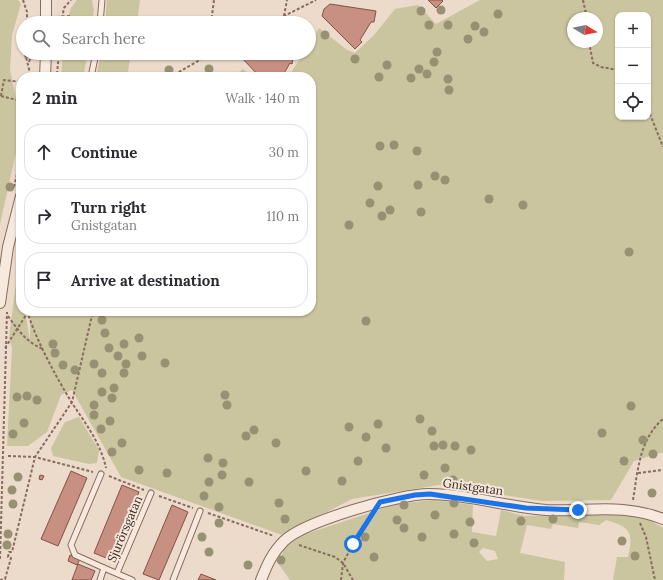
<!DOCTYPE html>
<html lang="en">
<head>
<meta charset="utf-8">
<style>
	body { margin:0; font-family:Lora,serif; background:#f2f2f3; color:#2b2b33 }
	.controls { position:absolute; right:12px; top:12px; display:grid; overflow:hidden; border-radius:8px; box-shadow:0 1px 3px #0004 }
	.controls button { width:36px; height:36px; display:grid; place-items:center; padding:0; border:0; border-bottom:1px solid #e1e1e2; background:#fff; color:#2b2b33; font:20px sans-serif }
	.compass { position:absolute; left:567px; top:12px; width:36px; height:36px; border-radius:50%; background:#fff; box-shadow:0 1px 3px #0004; rotate:100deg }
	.stop { position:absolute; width:12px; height:12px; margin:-9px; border:3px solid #1a73e8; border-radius:50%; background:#fff }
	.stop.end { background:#1a73e8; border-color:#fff; box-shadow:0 1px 4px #0008 }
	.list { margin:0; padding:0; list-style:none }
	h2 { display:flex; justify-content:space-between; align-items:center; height:52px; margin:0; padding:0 16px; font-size:17px }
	h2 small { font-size:13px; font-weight:400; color:#7c7c81 }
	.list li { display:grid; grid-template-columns:26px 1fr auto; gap:12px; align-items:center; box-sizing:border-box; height:56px; margin:0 8px 8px; padding:0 8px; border:1px solid #e1e1e2; border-radius:16px }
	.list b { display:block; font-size:15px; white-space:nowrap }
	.list p { margin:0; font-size:13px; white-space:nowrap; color:#7c7c81 }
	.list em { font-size:13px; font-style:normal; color:#7c7c81 }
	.icon { flex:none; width:22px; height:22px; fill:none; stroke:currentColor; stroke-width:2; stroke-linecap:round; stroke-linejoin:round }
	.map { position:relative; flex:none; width:663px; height:580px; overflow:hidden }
	.search { position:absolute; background:#fff; box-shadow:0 1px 3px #0004; left:16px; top:16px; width:300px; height:44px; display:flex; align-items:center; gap:10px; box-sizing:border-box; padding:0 14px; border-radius:22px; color:#7c7c81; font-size:15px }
	.panel { position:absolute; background:#fff; box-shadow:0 1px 3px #0004; left:16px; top:72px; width:300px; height:244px; border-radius:16px }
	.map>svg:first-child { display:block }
	.green { fill:#cac59e; fill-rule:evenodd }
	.building { fill:#c79083; stroke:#855147 }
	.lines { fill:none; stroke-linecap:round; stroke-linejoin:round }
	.service-casing { stroke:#876c5f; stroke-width:7 }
	.minor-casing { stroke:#876c5f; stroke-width:12 }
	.path { stroke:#876c5f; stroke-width:2; stroke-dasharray:3 2; stroke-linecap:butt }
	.service { stroke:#f7e9dd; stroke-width:5 }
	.minor { stroke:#f7e9dd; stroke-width:10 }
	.tree { fill:#989072 }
	.route { stroke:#1a73e8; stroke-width:5 }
	.labels { text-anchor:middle; stroke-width:4; stroke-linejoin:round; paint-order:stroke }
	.street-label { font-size:12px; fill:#392822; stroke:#f4e6d9 }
</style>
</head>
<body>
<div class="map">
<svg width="663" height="580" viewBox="0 0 663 580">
	<rect width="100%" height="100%" fill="#ecdaca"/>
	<g class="green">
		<polygon points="0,0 18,0 21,4 12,35 10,70 21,122 21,130 0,224"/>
		<polygon points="77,0 92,0 94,10 92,23 66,23 71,8"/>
		<polygon points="107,0 140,0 137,23 105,23"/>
		<path d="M480 0H663V453H660L634 461 611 500 542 501 439 485 352 499 282 535 121 477 72 390 61 395 47 432 28 446H7L12 348 9 338 21 244V311H25L30 340V311H311V77H288L304 53H309V45L319 28 347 50 355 53 374 35 395 9 418 5 436 24ZM618 15H648V117H618ZM573 18H597V42H573Z"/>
		<polygon points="63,53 88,53 83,77 61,77"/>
		<polygon points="101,53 131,53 127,77 96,77"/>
		<polygon points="243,69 253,77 233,77"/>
		<polygon points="79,417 99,450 97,463 89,464 53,456 51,448 65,422"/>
		<path d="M434 500 473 505 472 532 496 536 501 510 524 516 623 514 646 518 663 528V580H613L617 557H628C634 532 630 527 606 520L599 525 579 522 578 528 553 524 551 529 527 525 520 553 565 562 564 580H290L278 563 286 546 303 535 396 504ZM483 548 495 551 498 559 487 561 479 552Z"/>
	</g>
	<g class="building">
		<polygon points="428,0 442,0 443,1 436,8"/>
		<polygon points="330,4 376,11 374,22 371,22 360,40 362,42 355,49 322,16 324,9"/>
		<rect x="25" y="53" width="4" height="4"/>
		<polygon points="241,53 294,53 292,64 290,63 282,77 260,77 241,57"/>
		<polygon points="71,471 87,478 58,546 41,539"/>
		<polygon points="40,475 44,476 42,480 39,479"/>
		<polygon points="122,485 139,492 111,560 94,553"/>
		<polygon points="172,505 188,512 159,580 143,574"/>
		<polygon points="70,555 80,559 77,565 68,561"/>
		<polygon points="78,564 95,571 91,580 72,580"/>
		<polygon points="201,574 216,580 198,580"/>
	</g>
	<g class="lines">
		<defs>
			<g id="service">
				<polyline points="100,23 102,0"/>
				<polyline points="91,77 96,53"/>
				<polyline points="101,474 71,545 75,555 104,568"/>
				<polyline points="117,573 151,493"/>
				<polyline points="100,580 104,568 132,580"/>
				<polyline points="173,580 200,511"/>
			</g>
			<g id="minor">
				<polyline points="46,0 46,23"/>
				<polyline points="45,77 46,53"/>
				<polyline points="0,303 8,247 21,196"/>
				<path d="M261 580C267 565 272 553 284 541 305 521 399 494 429 494 468 494 507 507 546 510 588 512 623 503 663 519"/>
			</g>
		</defs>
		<use href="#service" class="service-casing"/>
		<use href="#minor" class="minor-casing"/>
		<g class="path">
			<polyline points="23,0 27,12 27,23"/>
			<polyline points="583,0 587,18"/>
			<polyline points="284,16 287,0"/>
			<polyline points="57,17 70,16 84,23"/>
			<polyline points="29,23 28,20 37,19"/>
			<polyline points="61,23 64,8 71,0"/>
			<polyline points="211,23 214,0"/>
			<polyline points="270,23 316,0"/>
			<polyline points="23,31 23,43"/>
			<polyline points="589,42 593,63 601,67 618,70"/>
			<polyline points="25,53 31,77"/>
			<polyline points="29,62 31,57"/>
			<polyline points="57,74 59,53"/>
			<polyline points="170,77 212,53"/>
			<polyline points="1,96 4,80 21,82"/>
			<polyline points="1,96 21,101"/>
			<polyline points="648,109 663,147"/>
			<polyline points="14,187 21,157"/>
			<path d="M27 311C37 342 55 375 72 403 86 424 101 444 106 468"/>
			<path d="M8 316C18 330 26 342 43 349"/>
			<polyline points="5,348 28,312"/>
			<polyline points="8,456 35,457 93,472"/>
			<polyline points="638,473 663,470"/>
			<polyline points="109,476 144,490"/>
			<polyline points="159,496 193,508"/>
			<path d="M633 500C638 470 639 440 663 419"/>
			<polyline points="208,513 274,536"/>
			<polyline points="640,523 646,537 655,580"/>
			<polyline points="299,545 335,557 343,563 353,580"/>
			<polyline points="0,559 7,312"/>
			<polyline points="0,580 5,579 11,558 8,557 9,552 12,552 35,457 72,402 93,311"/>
			<polyline points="341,580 343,563 353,544 373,515"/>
		</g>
		<use href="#service" class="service"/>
		<use href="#minor" class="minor"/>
	</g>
	<g class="tree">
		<circle cx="441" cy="10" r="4.5"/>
		<circle cx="421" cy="11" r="4.5"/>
		<circle cx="498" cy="14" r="4.5"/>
		<circle cx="429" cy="25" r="4.5"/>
		<circle cx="448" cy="25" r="4.5"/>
		<circle cx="475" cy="26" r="4.5"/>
		<circle cx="484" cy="32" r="4.5"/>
		<circle cx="325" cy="35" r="4.5"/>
		<circle cx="468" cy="39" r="4.5"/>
		<circle cx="437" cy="52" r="4.5"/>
		<circle cx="355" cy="59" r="4.5"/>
		<circle cx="434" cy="62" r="4.5"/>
		<circle cx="387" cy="65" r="4.5"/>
		<circle cx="209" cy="69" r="4.5"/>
		<circle cx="419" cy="69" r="4.5"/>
		<circle cx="169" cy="70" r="4.5"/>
		<circle cx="427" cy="74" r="4.5"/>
		<circle cx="379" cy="77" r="4.5"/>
		<circle cx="411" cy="78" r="4.5"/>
		<circle cx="448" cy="79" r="4.5"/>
		<circle cx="449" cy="90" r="4.5"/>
		<circle cx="394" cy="145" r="4.5"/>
		<circle cx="380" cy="146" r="4.5"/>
		<circle cx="417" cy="151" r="4.5"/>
		<circle cx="435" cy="176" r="4.5"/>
		<circle cx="445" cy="180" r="4.5"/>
		<circle cx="418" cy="185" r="4.5"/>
		<circle cx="378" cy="186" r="4.5"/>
		<circle cx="10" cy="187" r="4.5"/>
		<circle cx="489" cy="199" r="4.5"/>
		<circle cx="370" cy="203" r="4.5"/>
		<circle cx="523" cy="205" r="4.5"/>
		<circle cx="390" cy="210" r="4.5"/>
		<circle cx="421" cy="212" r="4.5"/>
		<circle cx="382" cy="216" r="4.5"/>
		<circle cx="349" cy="225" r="4.5"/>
		<circle cx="629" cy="252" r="4.5"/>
		<circle cx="102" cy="320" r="4.5"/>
		<circle cx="366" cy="321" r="4.5"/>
		<circle cx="105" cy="333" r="4.5"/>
		<circle cx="139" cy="338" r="4.5"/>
		<circle cx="53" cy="344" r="4.5"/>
		<circle cx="124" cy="344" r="4.5"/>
		<circle cx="109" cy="348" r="4.5"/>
		<circle cx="55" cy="353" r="4.5"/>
		<circle cx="118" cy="356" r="4.5"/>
		<circle cx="142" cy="356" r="4.5"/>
		<circle cx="165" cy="363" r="4.5"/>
		<circle cx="94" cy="364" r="4.5"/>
		<circle cx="126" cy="364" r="4.5"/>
		<circle cx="63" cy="365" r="4.5"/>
		<circle cx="75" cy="370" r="4.5"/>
		<circle cx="102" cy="373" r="4.5"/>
		<circle cx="124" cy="373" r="4.5"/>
		<circle cx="114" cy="388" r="4.5"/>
		<circle cx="102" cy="392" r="4.5"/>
		<circle cx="225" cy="395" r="4.5"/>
		<circle cx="27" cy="396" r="4.5"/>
		<circle cx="17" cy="397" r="4.5"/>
		<circle cx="112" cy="398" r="4.5"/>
		<circle cx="37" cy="400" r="4.5"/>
		<circle cx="94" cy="405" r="4.5"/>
		<circle cx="227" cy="405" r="4.5"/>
		<circle cx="631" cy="406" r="4.5"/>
		<circle cx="94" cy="415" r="4.5"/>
		<circle cx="420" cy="419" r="4.5"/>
		<circle cx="110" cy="421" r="4.5"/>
		<circle cx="24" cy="423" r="4.5"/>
		<circle cx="378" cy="424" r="4.5"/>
		<circle cx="349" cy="427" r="4.5"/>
		<circle cx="101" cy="429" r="4.5"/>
		<circle cx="254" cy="430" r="4.5"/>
		<circle cx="432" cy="431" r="4.5"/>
		<circle cx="602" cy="433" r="4.5"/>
		<circle cx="13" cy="434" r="4.5"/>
		<circle cx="246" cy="436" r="4.5"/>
		<circle cx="366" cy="437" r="4.5"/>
		<circle cx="643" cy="440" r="4.5"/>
		<circle cx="122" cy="443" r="4.5"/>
		<circle cx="276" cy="443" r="4.5"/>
		<circle cx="443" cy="445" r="4.5"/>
		<circle cx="434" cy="446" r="4.5"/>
		<circle cx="455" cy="446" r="4.5"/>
		<circle cx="386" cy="448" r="4.5"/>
		<circle cx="471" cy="450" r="4.5"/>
		<circle cx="112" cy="452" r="4.5"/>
		<circle cx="653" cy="454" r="4.5"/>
		<circle cx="208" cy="458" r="4.5"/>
		<circle cx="358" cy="461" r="4.5"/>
		<circle cx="624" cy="461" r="4.5"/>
		<circle cx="223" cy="463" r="4.5"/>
		<circle cx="445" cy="468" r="4.5"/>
		<circle cx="139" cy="470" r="4.5"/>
		<circle cx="306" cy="471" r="4.5"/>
		<circle cx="167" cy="473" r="4.5"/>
		<circle cx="222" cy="475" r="4.5"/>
		<circle cx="424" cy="475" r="4.5"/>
		<circle cx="18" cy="477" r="4.5"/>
		<circle cx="453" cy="480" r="4.5"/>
		<circle cx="342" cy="481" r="4.5"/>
		<circle cx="209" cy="482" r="4.5"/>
		<circle cx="249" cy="482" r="4.5"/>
		<circle cx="474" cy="488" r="4.5"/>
		<circle cx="12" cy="490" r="4.5"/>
		<circle cx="652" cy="493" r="4.5"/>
		<circle cx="204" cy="496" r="4.5"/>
		<circle cx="279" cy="503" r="4.5"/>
		<circle cx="454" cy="503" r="4.5"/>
		<circle cx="13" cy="504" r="4.5"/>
		<circle cx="404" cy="505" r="4.5"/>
		<circle cx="219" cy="507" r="4.5"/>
		<circle cx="435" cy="515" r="4.5"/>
		<circle cx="285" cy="519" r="4.5"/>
		<circle cx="553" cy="519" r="4.5"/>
		<circle cx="397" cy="520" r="4.5"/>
		<circle cx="521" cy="521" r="4.5"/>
		<circle cx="470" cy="522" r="4.5"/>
		<circle cx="219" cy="523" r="4.5"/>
		<circle cx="404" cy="528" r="4.5"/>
		<circle cx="8" cy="534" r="4.5"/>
		<circle cx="454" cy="534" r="4.5"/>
		<circle cx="202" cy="537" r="4.5"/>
		<circle cx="365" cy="537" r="4.5"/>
		<circle cx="422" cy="537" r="4.5"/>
		<circle cx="622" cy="541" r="4.5"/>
		<circle cx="474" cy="543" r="4.5"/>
		<circle cx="7" cy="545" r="4.5"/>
		<circle cx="209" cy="552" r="4.5"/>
		<circle cx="635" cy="556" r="4.5"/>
		<circle cx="374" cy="557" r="4.5"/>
		<circle cx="281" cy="560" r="4.5"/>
		<circle cx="248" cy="565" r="4.5"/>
	</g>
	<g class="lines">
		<polyline class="route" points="353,544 380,502 415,495 430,494 526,508 578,510"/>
	</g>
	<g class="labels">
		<g class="street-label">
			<text transform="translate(473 487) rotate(8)" y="4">Gnistgatan</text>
			<text transform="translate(125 529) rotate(-67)" y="4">Sjurörsgatan</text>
		</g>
	</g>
</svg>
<div class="controls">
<button>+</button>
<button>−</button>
<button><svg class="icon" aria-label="locate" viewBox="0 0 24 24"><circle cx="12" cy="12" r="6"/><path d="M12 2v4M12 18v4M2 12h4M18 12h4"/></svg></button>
</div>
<svg class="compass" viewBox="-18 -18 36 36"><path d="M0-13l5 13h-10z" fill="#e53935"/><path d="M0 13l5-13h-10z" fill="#7c7c81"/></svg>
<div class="stop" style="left:353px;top:544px"></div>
<div class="stop end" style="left:578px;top:510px"></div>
<div class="search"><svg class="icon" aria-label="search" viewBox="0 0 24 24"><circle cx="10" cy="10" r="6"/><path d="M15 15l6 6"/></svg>Search here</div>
<section class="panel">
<h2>2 min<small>Walk · 140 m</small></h2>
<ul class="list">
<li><svg class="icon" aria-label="ahead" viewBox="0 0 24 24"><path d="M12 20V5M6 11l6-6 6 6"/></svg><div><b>Continue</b></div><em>30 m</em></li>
<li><svg class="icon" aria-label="right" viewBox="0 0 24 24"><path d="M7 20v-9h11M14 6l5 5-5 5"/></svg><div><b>Turn right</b><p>Gnistgatan</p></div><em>110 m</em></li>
<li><svg class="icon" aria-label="arrive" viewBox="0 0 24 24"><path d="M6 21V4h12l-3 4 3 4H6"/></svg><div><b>Arrive at destination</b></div></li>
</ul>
</section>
</div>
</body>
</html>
